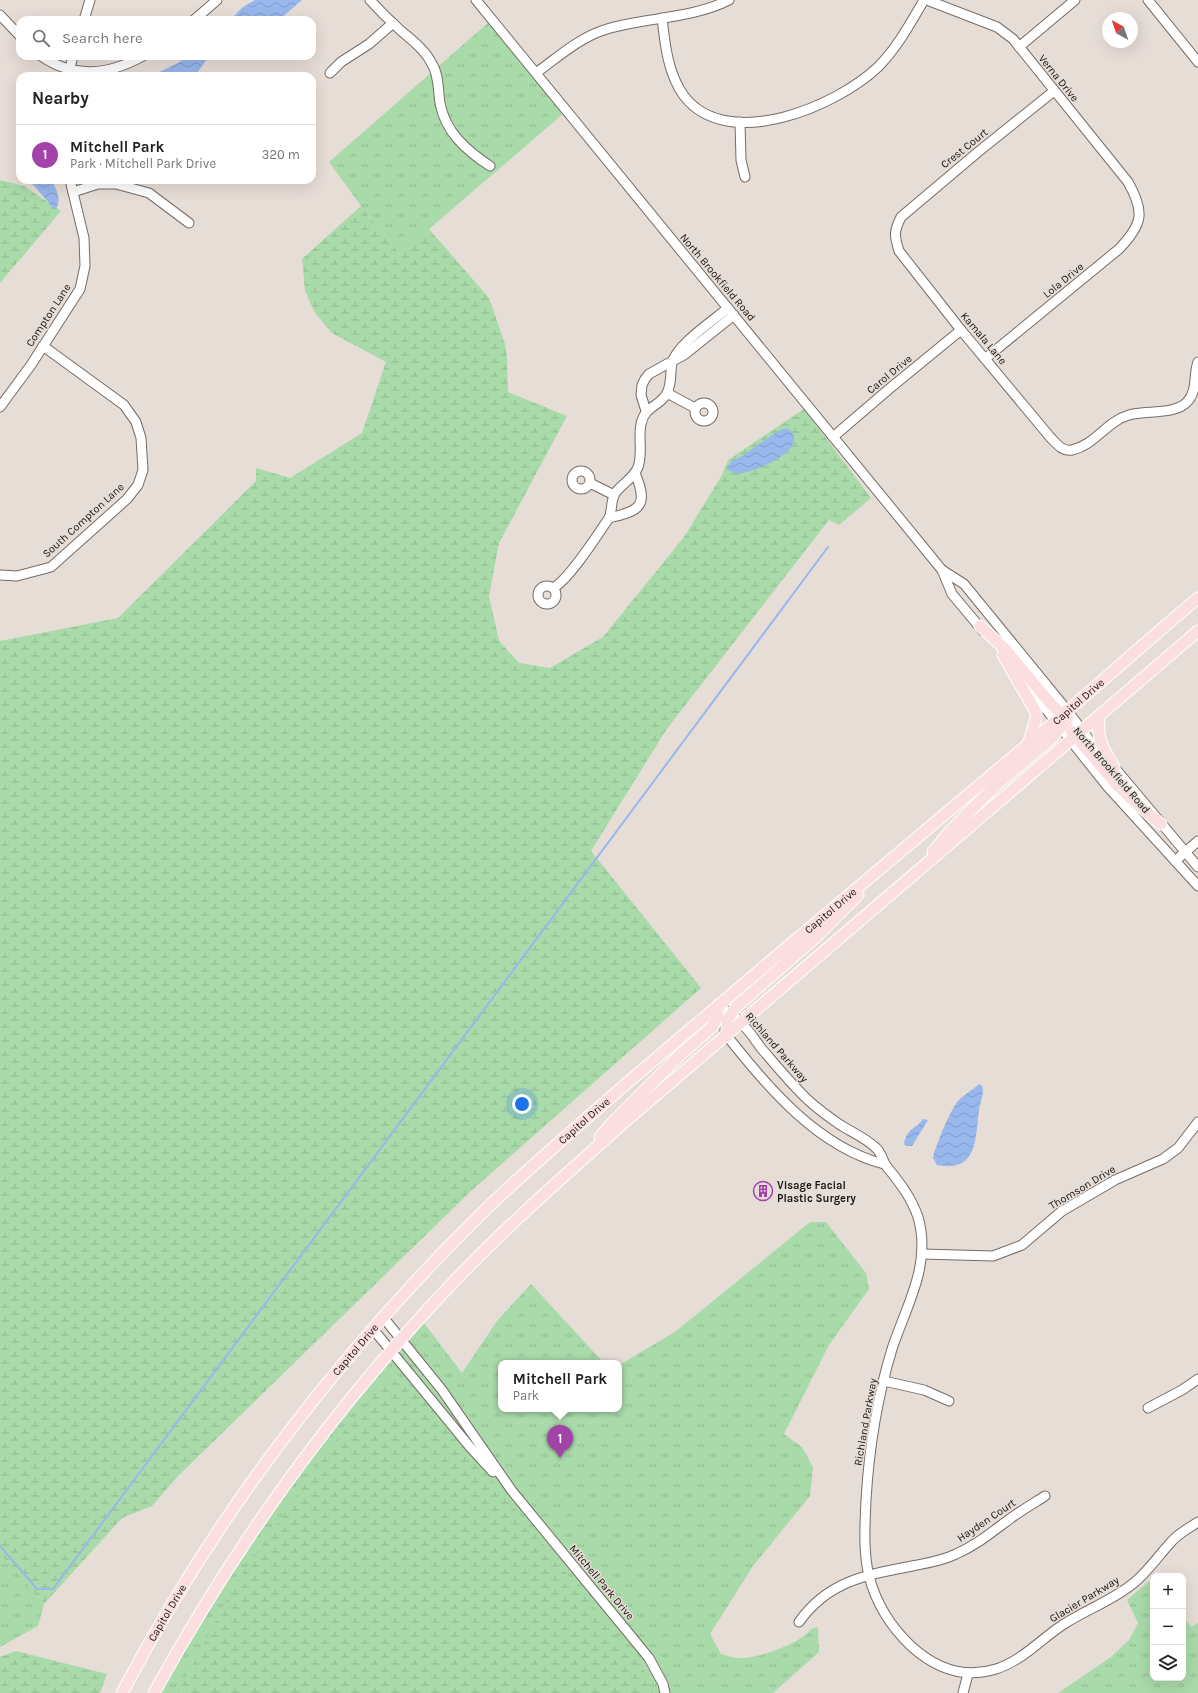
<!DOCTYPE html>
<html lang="en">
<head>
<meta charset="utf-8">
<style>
	body { margin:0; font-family:Karla,sans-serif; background:#f2f2f2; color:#222 }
	.controls { position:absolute; right:12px; bottom:12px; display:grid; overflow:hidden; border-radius:8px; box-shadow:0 4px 16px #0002 }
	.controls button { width:36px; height:36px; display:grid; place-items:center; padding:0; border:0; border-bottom:1px solid #e0e0e0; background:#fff; color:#222; font:20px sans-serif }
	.compass { position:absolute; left:1102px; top:12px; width:36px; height:36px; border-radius:50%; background:#fff; box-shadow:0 4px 16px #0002; rotate:320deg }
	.you { position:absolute; left:522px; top:1104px; width:14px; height:14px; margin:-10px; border:3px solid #fff; border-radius:50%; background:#1a73e8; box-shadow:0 0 0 6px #1a73e833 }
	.badge { display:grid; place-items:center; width:26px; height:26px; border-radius:50%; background:#a343aa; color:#fff; font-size:13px; font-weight:700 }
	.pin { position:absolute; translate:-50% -33px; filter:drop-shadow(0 1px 2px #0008) }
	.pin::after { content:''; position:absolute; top:21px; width:14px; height:12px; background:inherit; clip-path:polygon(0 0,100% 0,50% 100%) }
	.popup { position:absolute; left:498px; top:1360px; width:124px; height:52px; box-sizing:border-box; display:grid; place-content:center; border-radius:8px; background:#fff; filter:drop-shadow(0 1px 3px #0005); font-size:13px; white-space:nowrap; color:#767676 }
	.popup b { font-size:15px; color:#222 }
	.popup::after { content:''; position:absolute; left:50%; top:100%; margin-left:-8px; border:8px solid transparent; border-top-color:#fff }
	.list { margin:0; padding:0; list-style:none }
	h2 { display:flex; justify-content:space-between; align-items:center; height:52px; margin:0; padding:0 16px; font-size:17px }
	h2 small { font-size:13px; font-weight:400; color:#767676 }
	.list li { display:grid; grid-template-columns:26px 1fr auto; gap:12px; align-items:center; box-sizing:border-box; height:60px; padding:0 16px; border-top:1px solid #e0e0e0 }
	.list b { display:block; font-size:15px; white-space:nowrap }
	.list p { margin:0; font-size:13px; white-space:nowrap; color:#767676 }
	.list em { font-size:13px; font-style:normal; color:#767676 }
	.icon { flex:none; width:22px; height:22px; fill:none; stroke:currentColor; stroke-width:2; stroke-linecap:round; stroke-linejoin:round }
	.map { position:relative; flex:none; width:1198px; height:1693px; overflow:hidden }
	.search { position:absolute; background:#fff; box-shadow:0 4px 16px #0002; left:16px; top:16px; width:300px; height:44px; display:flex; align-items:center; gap:10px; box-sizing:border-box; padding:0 14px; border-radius:12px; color:#767676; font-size:15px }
	.panel { position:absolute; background:#fff; box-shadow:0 4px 16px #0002; left:16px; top:72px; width:300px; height:112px; border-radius:12px }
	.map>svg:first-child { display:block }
	.grass { fill:url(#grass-tufts) }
	.wetland { fill:url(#wetland-marsh) }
	.water { fill:url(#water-waves) }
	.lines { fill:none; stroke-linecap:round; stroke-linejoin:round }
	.stream { stroke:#98b7ec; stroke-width:2 }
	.minor-casing { stroke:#756c66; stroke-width:11 }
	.major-casing { stroke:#fff; stroke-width:13 }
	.minor { stroke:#fff; stroke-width:9 }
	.major { stroke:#fbdedf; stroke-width:11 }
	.labels { text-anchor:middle; stroke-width:3; stroke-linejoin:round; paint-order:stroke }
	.street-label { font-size:11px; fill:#171311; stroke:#e7ddd7 }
	.poi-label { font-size:11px; font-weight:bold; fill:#171311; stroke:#e7ddd7; text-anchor:start }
</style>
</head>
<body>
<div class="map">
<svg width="1198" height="1693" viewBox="0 0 1198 1693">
	<defs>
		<pattern id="grass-tufts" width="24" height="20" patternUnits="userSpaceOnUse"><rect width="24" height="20" fill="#a9daaa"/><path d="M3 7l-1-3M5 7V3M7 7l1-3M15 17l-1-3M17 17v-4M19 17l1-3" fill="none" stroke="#91ba91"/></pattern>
		<pattern id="wetland-marsh" width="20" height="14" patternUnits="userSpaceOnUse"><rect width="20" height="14" fill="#a9daaa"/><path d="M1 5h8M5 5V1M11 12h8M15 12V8" fill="none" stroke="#91ba91"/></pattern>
		<pattern id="water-waves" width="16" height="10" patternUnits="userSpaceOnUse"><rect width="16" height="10" fill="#98b7ec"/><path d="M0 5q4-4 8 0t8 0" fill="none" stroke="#829cc9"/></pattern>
	</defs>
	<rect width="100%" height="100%" fill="#e7ddd7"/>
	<g class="grass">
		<polygon points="489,22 564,113 400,254 361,206 329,162"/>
		<path d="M810 1222H826L866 1273 869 1289 829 1345 784 1434 802 1447 813 1467 810 1496 753 1566 710 1634 721 1654C727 1655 733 1658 739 1658 757 1659 802 1643 811 1629L818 1627 819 1652 773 1693H161C209 1608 261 1527 319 1449 352 1406 388 1365 424 1323L462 1373 497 1321 531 1284 604 1363H501V1409H619V1365L675 1332Z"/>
		<polygon points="0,1552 44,1604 38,1626 0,1647"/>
		<polygon points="1153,1578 1153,1678 1183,1678 1183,1616 1191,1627 1198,1623 1198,1693 1058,1693 1111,1657 1129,1640 1138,1623 1127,1600"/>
	</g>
	<g class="wetland">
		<polygon points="0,180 24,186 61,211 0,283"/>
		<polygon points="361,206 400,254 429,229 489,298 505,344 507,358 508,392 567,416 499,543 489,596 499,641 519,663 550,668 603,637 684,537 722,475 728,460 804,409 871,498 839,525 829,520 666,730 591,851 701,988 471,1191 176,1478 152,1506 122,1518 44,1604 0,1554 0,641 118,618 256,481 256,468 290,478 362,433 386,362 332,333 315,313 305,291 302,259"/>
		<polygon points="394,1372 416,1391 498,1488 644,1670 653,1693 178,1693 235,1584 333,1444"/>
		<polygon points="16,1651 107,1674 100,1693 0,1693 0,1657"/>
	</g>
	<g class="water">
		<polygon points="255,0 302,0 279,20 230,20 243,7"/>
		<polygon points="187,56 209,56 195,76 151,76 178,63"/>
		<path d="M29 180H52C56 190 63 200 55 210Z"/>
		<path d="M786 428 792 432C793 434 795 438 794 441 792 456 749 475 735 473 732 472 729 470 726 469L732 461 744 455 775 433Z"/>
		<path d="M979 1084 982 1086C985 1093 980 1102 979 1110 975 1139 978 1173 937 1165L933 1158C935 1147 952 1105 960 1099 966 1093 973 1090 979 1084Z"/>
		<path d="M923 1119 928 1120 912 1146H906L904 1144C907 1127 917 1129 923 1119Z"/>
	</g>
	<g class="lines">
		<polyline class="stream" points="0,1546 37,1589 53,1589 828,547"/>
		<defs>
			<g id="minor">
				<path d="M370 0C379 10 388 19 398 28 410 39 425 49 432 64 439 75 438 90 440 103 445 132 467 151 490 166"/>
				<polyline points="476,0 942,570 952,594 983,631"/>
				<path d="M927 0 997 27 1013 39 1128 182C1145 212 1143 224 1119 249L986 358"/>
				<polyline points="1148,0 1198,62"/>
				<polyline points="0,15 20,36"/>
				<path d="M662 18C665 45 668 74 684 96 728 153 837 106 878 67 897 48 910 24 924 0"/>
				<polyline points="84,20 90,0"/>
				<polyline points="194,20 217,0"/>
				<polyline points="1019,47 1075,0"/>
				<path d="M41 56C75 79 108 75 143 56"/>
				<polyline points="330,73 341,62 369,44 393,23"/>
				<path d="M536 73C558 57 580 37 607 29 647 17 691 19 729 0"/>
				<polyline points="68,76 73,56"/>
				<path d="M1054 91 978 152 901 217C894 231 894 235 899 251L961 330 1050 437C1056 443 1062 452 1072 450 1095 445 1107 421 1129 415 1145 410 1175 415 1187 402 1198 391 1193 374 1198 362"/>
				<polyline points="740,122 741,160 745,177"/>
				<polyline points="73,192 98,184 116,184 149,193 189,223"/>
				<polyline points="667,393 695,408"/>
				<circle cx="704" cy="412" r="9"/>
				<polyline points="0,407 31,365 80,289 85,266 84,238 70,180"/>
				<polyline points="646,411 641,395 642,385 645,379 649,374 667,364 684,355 734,315"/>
				<polyline points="833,437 889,389 961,330"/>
				<circle cx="581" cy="480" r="9"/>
				<polyline points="590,483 614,495"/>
				<path d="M609 518C640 511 649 506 635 473"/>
				<polyline points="942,570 964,584 1067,710 1090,741 1114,767 1198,867"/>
				<polyline points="0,575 17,576 51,567 127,499 138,485 143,470 141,438 136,422 124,405 43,346"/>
				<circle cx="547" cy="595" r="9"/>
				<path d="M553 588C569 580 598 534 609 518 613 509 610 500 616 492 623 483 634 478 638 467 643 454 638 438 641 424 645 405 660 407 667 393 672 383 670 373 672 363 676 345 714 320 728 308"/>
				<polyline points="1018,674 1107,786 1198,886"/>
				<polyline points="1175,861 1198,841"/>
				<path d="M719 1006C726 1011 734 1016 741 1022 748 1030 755 1039 761 1048 774 1063 787 1079 801 1093 812 1105 826 1115 839 1124 851 1132 866 1138 876 1148 882 1153 882 1161 887 1167 900 1183 911 1197 918 1217 932 1265 906 1306 892 1349 877 1398 869 1449 866 1500 865 1525 863 1551 869 1576 876 1603 891 1627 911 1646 935 1668 964 1679 996 1669 1022 1661 1042 1638 1064 1624 1087 1609 1114 1600 1135 1582 1149 1570 1159 1555 1172 1541 1179 1533 1189 1528 1198 1522"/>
				<path d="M725 1030 727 1036C768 1087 817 1147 884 1164"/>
				<polyline points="922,1254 993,1256 1022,1245 1062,1211 1115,1180 1163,1159 1178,1148 1198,1122"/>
				<polyline points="383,1317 442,1390 512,1491 649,1658 663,1684 665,1693"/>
				<polyline points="373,1329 470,1447 493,1472"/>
				<polyline points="884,1381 924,1390 949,1401"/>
				<polyline points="1148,1408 1182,1390 1198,1379"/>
				<path d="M799 1622C828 1581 866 1575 912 1566 927 1563 942 1561 956 1554 977 1545 993 1531 1011 1518 1022 1510 1034 1503 1045 1496"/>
				<polyline points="963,1693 968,1674"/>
			</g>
			<g id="major">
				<polyline points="980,626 1005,649 1051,704 1067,719"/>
				<polyline points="1003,655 1036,712 1036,718 1029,742"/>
				<path d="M1099 717C1097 741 1102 746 1114 767"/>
				<polyline points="1071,731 1117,785 1137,804 1161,824"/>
				<polyline points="933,852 950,831 994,787 1052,738 1067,719 1067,710"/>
				<polyline points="727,1036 727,1020 737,1006 817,936 858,895"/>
				<polyline points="600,1137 613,1122 681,1054 712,1027 717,1018 719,1006"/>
				<path id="s1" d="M122 1693C214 1517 338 1355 479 1216 503 1192 528 1170 553 1148 623 1085 695 1026 766 965 860 885 956 805 1051 725 1100 683 1148 640 1198 598"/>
				<path d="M154 1693C239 1538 344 1394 467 1268 518 1216 573 1168 627 1120L1198 631"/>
			</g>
		</defs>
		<use href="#minor" class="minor-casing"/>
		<use href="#major" class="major-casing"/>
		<use href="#minor" class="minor"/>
		<use href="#major" class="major"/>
	</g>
	<defs>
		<symbol id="building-ring" viewBox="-11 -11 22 22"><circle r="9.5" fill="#e7ddd7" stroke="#a343aa" stroke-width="1.5"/><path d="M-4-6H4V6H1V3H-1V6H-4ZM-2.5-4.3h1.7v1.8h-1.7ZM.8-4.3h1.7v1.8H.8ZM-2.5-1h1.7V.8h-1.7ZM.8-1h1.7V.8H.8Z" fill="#a343aa"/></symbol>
	</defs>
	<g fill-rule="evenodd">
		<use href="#building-ring" x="752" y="1180" width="22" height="22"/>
	</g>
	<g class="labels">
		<g class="street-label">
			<text transform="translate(1059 78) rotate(51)" y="4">Verna Drive</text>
			<text transform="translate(964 148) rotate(-39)" y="4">Crest Court</text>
			<text transform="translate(718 277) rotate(50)" y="4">North Brookfield Road</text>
			<text transform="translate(1063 280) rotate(-39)" y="4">Lola Drive</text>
			<text transform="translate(48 315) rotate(-57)" y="4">Compton Lane</text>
			<text transform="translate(984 338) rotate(50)" y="4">Kamala Lane</text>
			<text transform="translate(889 374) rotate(-39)" y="4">Carol Drive</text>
			<text transform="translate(83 520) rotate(-42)" y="4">South Compton Lane</text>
			<text dy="4" stroke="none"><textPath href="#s1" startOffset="1388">Capitol Drive</textPath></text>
			<text transform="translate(1112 770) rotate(49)" y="4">North Brookfield Road</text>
			<text dy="4" stroke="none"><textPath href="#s1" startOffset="1064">Capitol Drive</textPath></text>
			<text transform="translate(777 1047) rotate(49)" y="4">Richland Parkway</text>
			<text dy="4" stroke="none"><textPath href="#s1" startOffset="740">Capitol Drive</textPath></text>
			<text transform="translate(1082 1187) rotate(-31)" y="4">Thomson Drive</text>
			<text dy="4" stroke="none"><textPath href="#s1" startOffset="416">Capitol Drive</textPath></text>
			<text transform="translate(865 1422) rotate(-80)" y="4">Richland Parkway</text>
			<text transform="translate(986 1520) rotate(-34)" y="4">Hayden Court</text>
			<text transform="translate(602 1582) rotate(50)" y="4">Mitchell Park Drive</text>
			<text transform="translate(1084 1599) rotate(-31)" y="4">Glacier Parkway</text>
			<text dy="4" stroke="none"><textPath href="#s1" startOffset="92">Capitol Drive</textPath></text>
		</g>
		<g class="poi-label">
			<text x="777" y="1189">Visage Facial<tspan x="777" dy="13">Plastic Surgery</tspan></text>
		</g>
	</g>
</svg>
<div class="controls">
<button>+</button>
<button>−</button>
<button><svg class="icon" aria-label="layers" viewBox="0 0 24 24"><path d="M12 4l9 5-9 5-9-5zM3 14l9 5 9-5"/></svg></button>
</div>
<svg class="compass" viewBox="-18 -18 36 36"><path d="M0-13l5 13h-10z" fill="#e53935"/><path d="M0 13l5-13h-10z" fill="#767676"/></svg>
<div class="you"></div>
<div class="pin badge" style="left:560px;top:1458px">1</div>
<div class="popup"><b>Mitchell Park</b>Park</div>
<div class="search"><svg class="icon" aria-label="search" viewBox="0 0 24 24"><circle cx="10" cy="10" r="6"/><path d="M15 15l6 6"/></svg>Search here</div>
<section class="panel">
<h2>Nearby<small></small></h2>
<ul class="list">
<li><span class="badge">1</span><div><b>Mitchell Park</b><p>Park · Mitchell Park Drive</p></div><em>320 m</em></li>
</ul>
</section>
</div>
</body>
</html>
